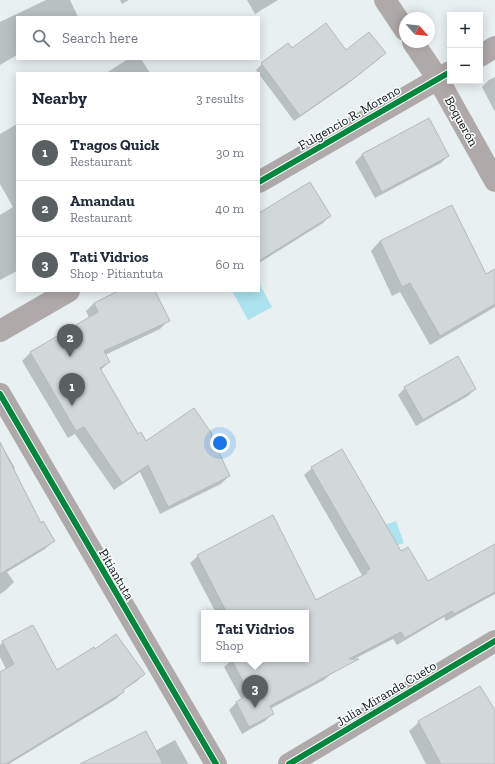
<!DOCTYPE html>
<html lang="en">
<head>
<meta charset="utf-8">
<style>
	body { margin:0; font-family:"Zilla Slab",serif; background:#f6f6f7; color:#1f2937 }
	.controls { position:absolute; right:12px; top:12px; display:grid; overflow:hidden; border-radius:0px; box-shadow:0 2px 10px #0003 }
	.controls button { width:36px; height:36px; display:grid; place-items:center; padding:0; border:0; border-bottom:1px solid #e0e1e3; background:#fff; color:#1f2937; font:20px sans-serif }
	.compass { position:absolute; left:399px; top:12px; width:36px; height:36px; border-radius:50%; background:#fff; box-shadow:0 2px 10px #0003; rotate:118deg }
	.you { position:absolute; left:220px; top:443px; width:14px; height:14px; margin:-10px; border:3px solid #fff; border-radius:50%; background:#1a73e8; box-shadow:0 0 0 6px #1a73e833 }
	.badge { display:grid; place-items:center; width:26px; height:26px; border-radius:50%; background:#5a6061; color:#fff; font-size:13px; font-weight:700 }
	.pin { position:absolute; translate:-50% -33px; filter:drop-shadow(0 1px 2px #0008) }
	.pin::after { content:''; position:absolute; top:21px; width:14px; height:12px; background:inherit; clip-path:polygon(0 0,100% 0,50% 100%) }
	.popup { position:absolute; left:201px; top:610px; width:108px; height:52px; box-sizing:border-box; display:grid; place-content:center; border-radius:0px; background:#fff; filter:drop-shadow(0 1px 3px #0005); font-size:13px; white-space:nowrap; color:#747a83 }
	.popup b { font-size:15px; color:#1f2937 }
	.popup::after { content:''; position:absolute; left:50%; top:100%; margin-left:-8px; border:8px solid transparent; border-top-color:#fff }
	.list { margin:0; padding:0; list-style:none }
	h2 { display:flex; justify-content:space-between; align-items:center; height:52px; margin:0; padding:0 16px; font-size:17px }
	h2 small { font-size:13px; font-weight:400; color:#747a83 }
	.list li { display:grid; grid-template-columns:26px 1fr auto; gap:12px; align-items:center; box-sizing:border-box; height:56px; padding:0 16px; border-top:1px solid #e0e1e3 }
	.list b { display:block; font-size:15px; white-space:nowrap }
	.list p { margin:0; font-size:13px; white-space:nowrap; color:#747a83 }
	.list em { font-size:13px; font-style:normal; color:#747a83 }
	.icon { flex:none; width:22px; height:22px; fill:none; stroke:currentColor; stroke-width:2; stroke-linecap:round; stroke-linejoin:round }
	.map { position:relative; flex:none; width:495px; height:764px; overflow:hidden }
	.search { position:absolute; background:#fff; box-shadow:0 2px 10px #0003; left:16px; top:16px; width:244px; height:44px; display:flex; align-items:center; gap:10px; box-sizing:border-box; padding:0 14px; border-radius:0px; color:#747a83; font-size:15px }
	.panel { position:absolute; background:#fff; box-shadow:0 2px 10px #0003; left:16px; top:72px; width:244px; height:220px; border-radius:0px }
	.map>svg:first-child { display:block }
	.water { fill:#ace3ee }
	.shadow { fill:#0003 }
	.building { fill:#d2d8da; stroke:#b4babb }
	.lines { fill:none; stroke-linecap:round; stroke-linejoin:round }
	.minor { stroke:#b0a9aa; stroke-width:22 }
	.tertiary { stroke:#b0a9aa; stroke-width:22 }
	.cycleway-casing { stroke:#fbfefe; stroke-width:8 }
	.cycleway { stroke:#00873e; stroke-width:6 }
	.labels { text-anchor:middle; stroke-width:3; stroke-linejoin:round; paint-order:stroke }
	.street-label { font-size:13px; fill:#0e1213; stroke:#fbfefe }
</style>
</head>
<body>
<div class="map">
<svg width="495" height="764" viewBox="0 0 495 764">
	<rect width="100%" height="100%" fill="#e8f0f2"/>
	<g class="water">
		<polygon points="259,283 272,307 248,320 232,291 259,291"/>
		<polygon points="396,521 404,543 369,555 362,533"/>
	</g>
	<g class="shadow">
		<polygon points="46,0 70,0 78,17 17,17 17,55 0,65 0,22"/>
		<polygon points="120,0 129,0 122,4"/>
		<polygon points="247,0 278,0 255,14"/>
		<polygon points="292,50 346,52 385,53 379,59 346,85 294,121 256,70 262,64"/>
		<polygon points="128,59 141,59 150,73 106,73"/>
		<polygon points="495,77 495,112 482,87 489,80"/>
		<polygon points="428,119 448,156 441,163 375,198 355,162 362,155"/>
		<polygon points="17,124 17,271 0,280 0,215 13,207 0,184 0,134"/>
		<polygon points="259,214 330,216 323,223 259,263"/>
		<polygon points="380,241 485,275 495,270 495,307 430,345 400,292 392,296 371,251"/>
		<polygon points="121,291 154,291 168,321 160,329 105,355 109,362 101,370 138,435 146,442 210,435 229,476 221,484 160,514 140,472 114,490 75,434 68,438 22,361 30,353 89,318 86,311 94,303"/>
		<polygon points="405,388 475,389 468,396 416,426 398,395"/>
		<polygon points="2,446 15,468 13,470 40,524 53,541 45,549 7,572 14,582 6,590 0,594 0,447"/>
		<polygon points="312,468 401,552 427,582 495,545 495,594 446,621 444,617 397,645 393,639 331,671 332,673 324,680 270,709 272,714 265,721 242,734 229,710 236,703 242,700 224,667 233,659 306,659 306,613 216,613 190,563 198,556 316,601 363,577 304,475"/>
		<polygon points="3,642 56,671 144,674 137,681 122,691 123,692 116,699 9,764 0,764 0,673 6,669 0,657 0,645"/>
		<polygon points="495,712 495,764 426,764 409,731 419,722"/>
		<polygon points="175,740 188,763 187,764 82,764 155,751"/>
	</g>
	<g class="building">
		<polygon points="326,23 346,50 369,32 386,53 353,79 300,116 261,63 288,43 292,48"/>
		<polygon points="429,118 449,156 382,192 362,154"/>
		<polygon points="310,182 331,216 259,261 259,213"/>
		<polygon points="452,205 486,274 495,269 495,304 440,336 410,283 402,287 380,241"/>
		<polygon points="118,291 155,291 170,321 104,351 110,362 100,368 138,434 141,432 146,441 194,408 212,434 211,435 230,476 168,507 148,465 122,483 84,427 76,431 30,352 98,312 94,303"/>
		<polygon points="458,356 476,389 423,420 404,387"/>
		<polygon points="0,442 41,523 43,521 55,541 0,574"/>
		<polygon points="342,449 401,551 408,547 428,581 495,544 495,592 454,614 452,611 405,638 401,632 349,659 359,659 270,706 274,714 249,727 236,702 250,694 231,659 306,659 306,613 227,613 197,555 273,515 316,600 367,573 366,571 370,569 311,467"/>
		<polygon points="33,625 57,670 94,647 95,649 116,634 145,674 123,690 124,692 6,764 0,764 0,672 14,664 2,641"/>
		<polygon points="480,686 495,710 495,764 441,764 418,721"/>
		<polygon points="146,731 163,764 80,764"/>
	</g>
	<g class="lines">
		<g class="minor">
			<polyline points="385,0 405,30"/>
			<polyline points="413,42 438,79 495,181"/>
			<polyline points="480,56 495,47"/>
			<polyline points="259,182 450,72"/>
			<polyline points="0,331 69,291"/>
		</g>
		<g class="tertiary">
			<polyline points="0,394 216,764"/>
			<polyline points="289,764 495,641"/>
		</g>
		<defs>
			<g id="cycleway">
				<polyline points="259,182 450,72"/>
				<polyline points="0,394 216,764"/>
				<polyline points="289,764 495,641"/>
			</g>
		</defs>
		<use href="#cycleway" class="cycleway-casing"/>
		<use href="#cycleway" class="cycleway"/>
	</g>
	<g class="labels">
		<g class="street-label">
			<text transform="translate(349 117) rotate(-30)" y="5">Fulgencio R. Moreno</text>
			<text transform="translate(462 121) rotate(61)" y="5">Boquerón</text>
			<text transform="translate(117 574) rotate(60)" y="5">Pitiantuta</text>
			<text transform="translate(386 693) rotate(-31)" y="5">Julia Miranda Cueto</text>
		</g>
	</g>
</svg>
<div class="controls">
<button>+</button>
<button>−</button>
</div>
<svg class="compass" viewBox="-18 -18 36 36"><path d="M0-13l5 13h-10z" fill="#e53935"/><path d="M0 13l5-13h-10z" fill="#747a83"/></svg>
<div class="you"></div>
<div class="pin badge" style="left:72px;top:406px">1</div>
<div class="pin badge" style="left:70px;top:357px">2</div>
<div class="pin badge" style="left:255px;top:708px">3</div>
<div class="popup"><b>Tati Vidrios</b>Shop</div>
<div class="search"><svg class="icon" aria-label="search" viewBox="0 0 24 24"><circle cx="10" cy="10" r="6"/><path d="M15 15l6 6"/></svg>Search here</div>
<section class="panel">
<h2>Nearby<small>3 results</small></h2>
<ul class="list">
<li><span class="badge">1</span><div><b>Tragos Quick</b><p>Restaurant</p></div><em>30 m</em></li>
<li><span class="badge">2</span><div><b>Amandau</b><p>Restaurant</p></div><em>40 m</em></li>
<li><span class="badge">3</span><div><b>Tati Vidrios</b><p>Shop · Pitiantuta</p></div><em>60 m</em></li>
</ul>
</section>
</div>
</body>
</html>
